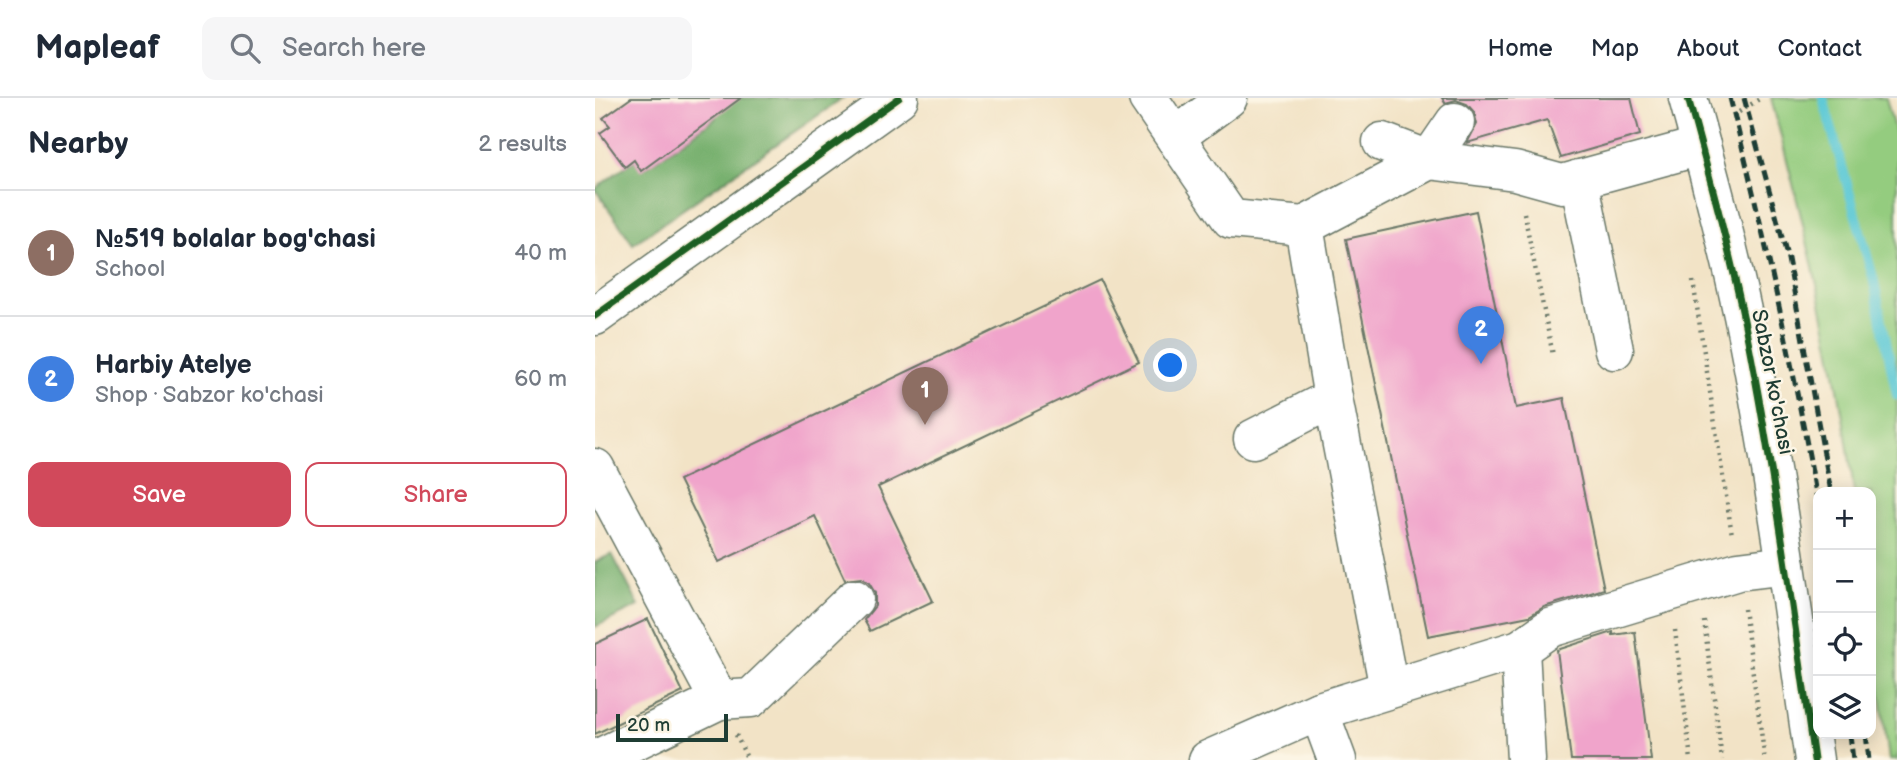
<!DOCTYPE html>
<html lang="en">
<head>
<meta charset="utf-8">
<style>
	body { margin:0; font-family:"Balsamiq Sans",sans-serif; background:#f6f6f7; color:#1f2937 }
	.controls { position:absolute; right:21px; bottom:21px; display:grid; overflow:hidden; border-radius:14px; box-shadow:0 4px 18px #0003 }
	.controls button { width:63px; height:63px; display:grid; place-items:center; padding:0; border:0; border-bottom:2px solid #e0e1e3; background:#fff; color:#1f2937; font:35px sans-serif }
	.scale { position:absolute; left:21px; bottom:18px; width:112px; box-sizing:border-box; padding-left:7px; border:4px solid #1f3d34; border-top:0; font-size:19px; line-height:24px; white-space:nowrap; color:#1f3d34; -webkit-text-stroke:5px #fcf5e5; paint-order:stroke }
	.you { position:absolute; left:576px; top:268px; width:24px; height:24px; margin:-18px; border:5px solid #fff; border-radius:50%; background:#1a73e8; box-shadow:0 0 0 10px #1a73e833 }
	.badge { display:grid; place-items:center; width:46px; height:46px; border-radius:50%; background:#d1495b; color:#fff; font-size:23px; font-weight:700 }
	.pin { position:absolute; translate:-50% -58px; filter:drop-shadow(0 2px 4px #0008) }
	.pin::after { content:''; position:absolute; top:37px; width:24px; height:21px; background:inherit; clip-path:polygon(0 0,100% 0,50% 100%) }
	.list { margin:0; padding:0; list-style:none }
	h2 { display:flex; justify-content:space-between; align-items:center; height:91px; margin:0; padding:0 28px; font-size:30px }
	h2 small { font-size:23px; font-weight:400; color:#747a83 }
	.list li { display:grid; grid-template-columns:46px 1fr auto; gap:21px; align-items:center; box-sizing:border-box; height:126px; padding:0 28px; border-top:2px solid #e0e1e3 }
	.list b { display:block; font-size:26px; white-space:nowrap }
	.list p { margin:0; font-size:23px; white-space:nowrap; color:#747a83 }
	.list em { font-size:23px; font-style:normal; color:#747a83 }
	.actions { display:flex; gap:14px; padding:21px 28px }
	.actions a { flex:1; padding:16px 0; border:2px solid #d1495b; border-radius:14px; text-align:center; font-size:24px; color:#d1495b }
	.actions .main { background:#d1495b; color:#fff }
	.icon { flex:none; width:38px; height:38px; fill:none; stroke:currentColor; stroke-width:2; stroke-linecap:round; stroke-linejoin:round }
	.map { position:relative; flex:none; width:1302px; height:662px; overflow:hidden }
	header { display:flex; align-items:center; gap:42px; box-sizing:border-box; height:98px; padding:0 35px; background:#fff; border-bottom:2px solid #e0e1e3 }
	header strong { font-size:33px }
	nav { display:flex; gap:38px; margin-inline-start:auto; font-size:24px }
	.search { width:490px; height:63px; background:#f6f6f7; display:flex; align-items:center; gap:18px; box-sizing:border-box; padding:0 24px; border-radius:14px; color:#747a83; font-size:26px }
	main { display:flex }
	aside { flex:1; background:#fff }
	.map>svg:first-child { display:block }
	.green { fill:#94cc7f; stroke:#5a845a; stroke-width:2 }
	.forest { fill:#77b06e; stroke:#4b7651; stroke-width:2 }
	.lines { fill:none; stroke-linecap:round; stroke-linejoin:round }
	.stream { stroke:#5dc9d5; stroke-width:10 }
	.building { fill:#f0a4cb }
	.minor-casing { stroke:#697767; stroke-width:41 }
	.path { stroke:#697767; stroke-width:4.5; stroke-dasharray:2 5; stroke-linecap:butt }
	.minor { stroke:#fff; stroke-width:38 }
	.rail { stroke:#1f3d34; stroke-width:5; stroke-dasharray:10 5; stroke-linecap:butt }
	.cycleway-casing { stroke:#fcf5e5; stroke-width:11 }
	.cycleway { stroke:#1b5e20; stroke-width:7 }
	.labels { text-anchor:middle; stroke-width:5; stroke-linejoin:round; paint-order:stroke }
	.street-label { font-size:21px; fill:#1f3d34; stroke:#fcf5e5 }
</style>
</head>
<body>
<header>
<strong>Mapleaf</strong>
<div class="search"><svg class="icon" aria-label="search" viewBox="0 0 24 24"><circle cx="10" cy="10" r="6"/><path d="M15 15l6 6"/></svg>Search here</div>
<nav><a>Home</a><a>Map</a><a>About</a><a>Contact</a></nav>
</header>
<main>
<aside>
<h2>Nearby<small>2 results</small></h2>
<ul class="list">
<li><span class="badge" style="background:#8d6e63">1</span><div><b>№519 bolalar bog'chasi</b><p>School</p></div><em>40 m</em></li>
<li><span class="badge" style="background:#3f7fe0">2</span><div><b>Harbiy Atelye</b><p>Shop · Sabzor ko'chasi</p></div><em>60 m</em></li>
</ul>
<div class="actions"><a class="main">Save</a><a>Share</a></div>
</aside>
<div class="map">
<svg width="1302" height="662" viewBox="0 0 1302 662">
	<rect width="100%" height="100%" fill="#fcf5e5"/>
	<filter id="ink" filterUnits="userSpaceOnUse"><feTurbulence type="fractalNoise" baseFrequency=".0143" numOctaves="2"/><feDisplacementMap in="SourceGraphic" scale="14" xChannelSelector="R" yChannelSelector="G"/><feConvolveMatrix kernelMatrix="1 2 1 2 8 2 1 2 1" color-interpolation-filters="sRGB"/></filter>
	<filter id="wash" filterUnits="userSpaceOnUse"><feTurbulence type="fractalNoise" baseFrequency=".00686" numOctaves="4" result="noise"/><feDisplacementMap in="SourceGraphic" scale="28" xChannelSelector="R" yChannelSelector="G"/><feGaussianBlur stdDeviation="1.57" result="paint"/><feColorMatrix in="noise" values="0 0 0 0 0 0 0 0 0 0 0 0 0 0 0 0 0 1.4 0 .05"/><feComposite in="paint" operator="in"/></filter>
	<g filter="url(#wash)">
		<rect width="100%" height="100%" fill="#f2e3c6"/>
		<path class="green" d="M1176 0H1291L1302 42V662H1294L1276 522V394H1259C1242 260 1210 130 1176 0Z"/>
		<g class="forest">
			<polygon points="144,0 248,0 38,146 0,91 39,62 47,72 121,20 114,8"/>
			<polygon points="17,456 44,508 0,529 0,464"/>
		</g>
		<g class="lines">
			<polyline class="stream" points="1228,0 1278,179 1302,297"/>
		</g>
		<g id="blocks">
			<g class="building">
				<polygon points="36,0 146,0 46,73 39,62 30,69 5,35 15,28 8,20"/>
				<polygon points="847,0 1036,0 1045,37 966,60 952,22 872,45 882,26 879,14 872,6 861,2 850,5"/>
				<polygon points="881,113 921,310 969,300 1009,491 949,509 934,518 833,538 751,141"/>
				<polygon points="505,182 544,264 283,389 338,503 275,533 269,522 280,508 280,495 274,485 266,480 250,482 220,418 124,464 84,382"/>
				<polygon points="53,521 88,594 0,636 0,546"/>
				<polygon points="1018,534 1018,537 1040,534 1056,662 976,662 962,552"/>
			</g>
		</g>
	</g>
	<g filter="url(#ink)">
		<use href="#blocks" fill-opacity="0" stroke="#697767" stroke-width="2"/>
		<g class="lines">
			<defs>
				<g id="minor">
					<polyline points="553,0 636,121 709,128"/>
					<path d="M1093 0C1115 80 1137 160 1153 242 1180 381 1199 522 1219 662"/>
					<polyline points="580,39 633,0"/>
					<polyline points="787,44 834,62 860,24"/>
					<polyline points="984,81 1019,252"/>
					<polyline points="0,218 304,0"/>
					<polyline points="658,341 738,300"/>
					<polyline points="0,370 124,602 0,662"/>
					<polyline points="925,551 931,662"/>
					<polyline points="794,591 738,300 709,128 834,62 920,73 967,86 1106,48"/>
					<polyline points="124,602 156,600 259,501"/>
					<polyline points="724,613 742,662"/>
					<polyline points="613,662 724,613 925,551 955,530 1143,473 1191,467"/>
				</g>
			</defs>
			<use href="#minor" class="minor-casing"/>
			<g class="path">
				<polyline points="1144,14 1166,0"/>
				<polyline points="929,115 958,257"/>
				<polyline points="1098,183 1137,437"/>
				<polyline points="1149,511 1170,662"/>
				<polyline points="1109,523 1127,662"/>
				<polyline points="1080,532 1096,662"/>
				<polyline points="141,637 153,662"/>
			</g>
			<use href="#minor" class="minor"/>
			<g class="rail">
				<path d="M1135 0C1169 135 1199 270 1223 407"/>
				<polyline points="1149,0 1193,161 1236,394"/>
				<polyline points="1255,636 1258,662"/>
				<polyline points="1271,636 1274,662"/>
			</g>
			<defs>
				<g id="cycleway">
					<path d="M1093 0C1115 80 1137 160 1153 242 1180 381 1199 522 1219 662"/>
					<polyline points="0,218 304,0"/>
				</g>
			</defs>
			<use href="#cycleway" class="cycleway-casing"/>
			<use href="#cycleway" class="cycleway"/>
		</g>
	</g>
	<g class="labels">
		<g class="street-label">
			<text transform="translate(1178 284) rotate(79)" y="7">Sabzor ko'chasi</text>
		</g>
	</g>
</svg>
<div class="controls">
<button>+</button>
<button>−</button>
<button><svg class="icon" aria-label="locate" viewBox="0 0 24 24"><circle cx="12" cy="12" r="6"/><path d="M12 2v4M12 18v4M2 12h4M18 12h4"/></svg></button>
<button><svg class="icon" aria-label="layers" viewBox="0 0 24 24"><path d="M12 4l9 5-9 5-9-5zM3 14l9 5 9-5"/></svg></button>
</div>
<div class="scale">20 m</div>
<div class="you"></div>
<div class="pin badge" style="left:330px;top:327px;background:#8d6e63">1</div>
<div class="pin badge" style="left:886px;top:266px;background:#3f7fe0">2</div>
</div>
</main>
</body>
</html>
